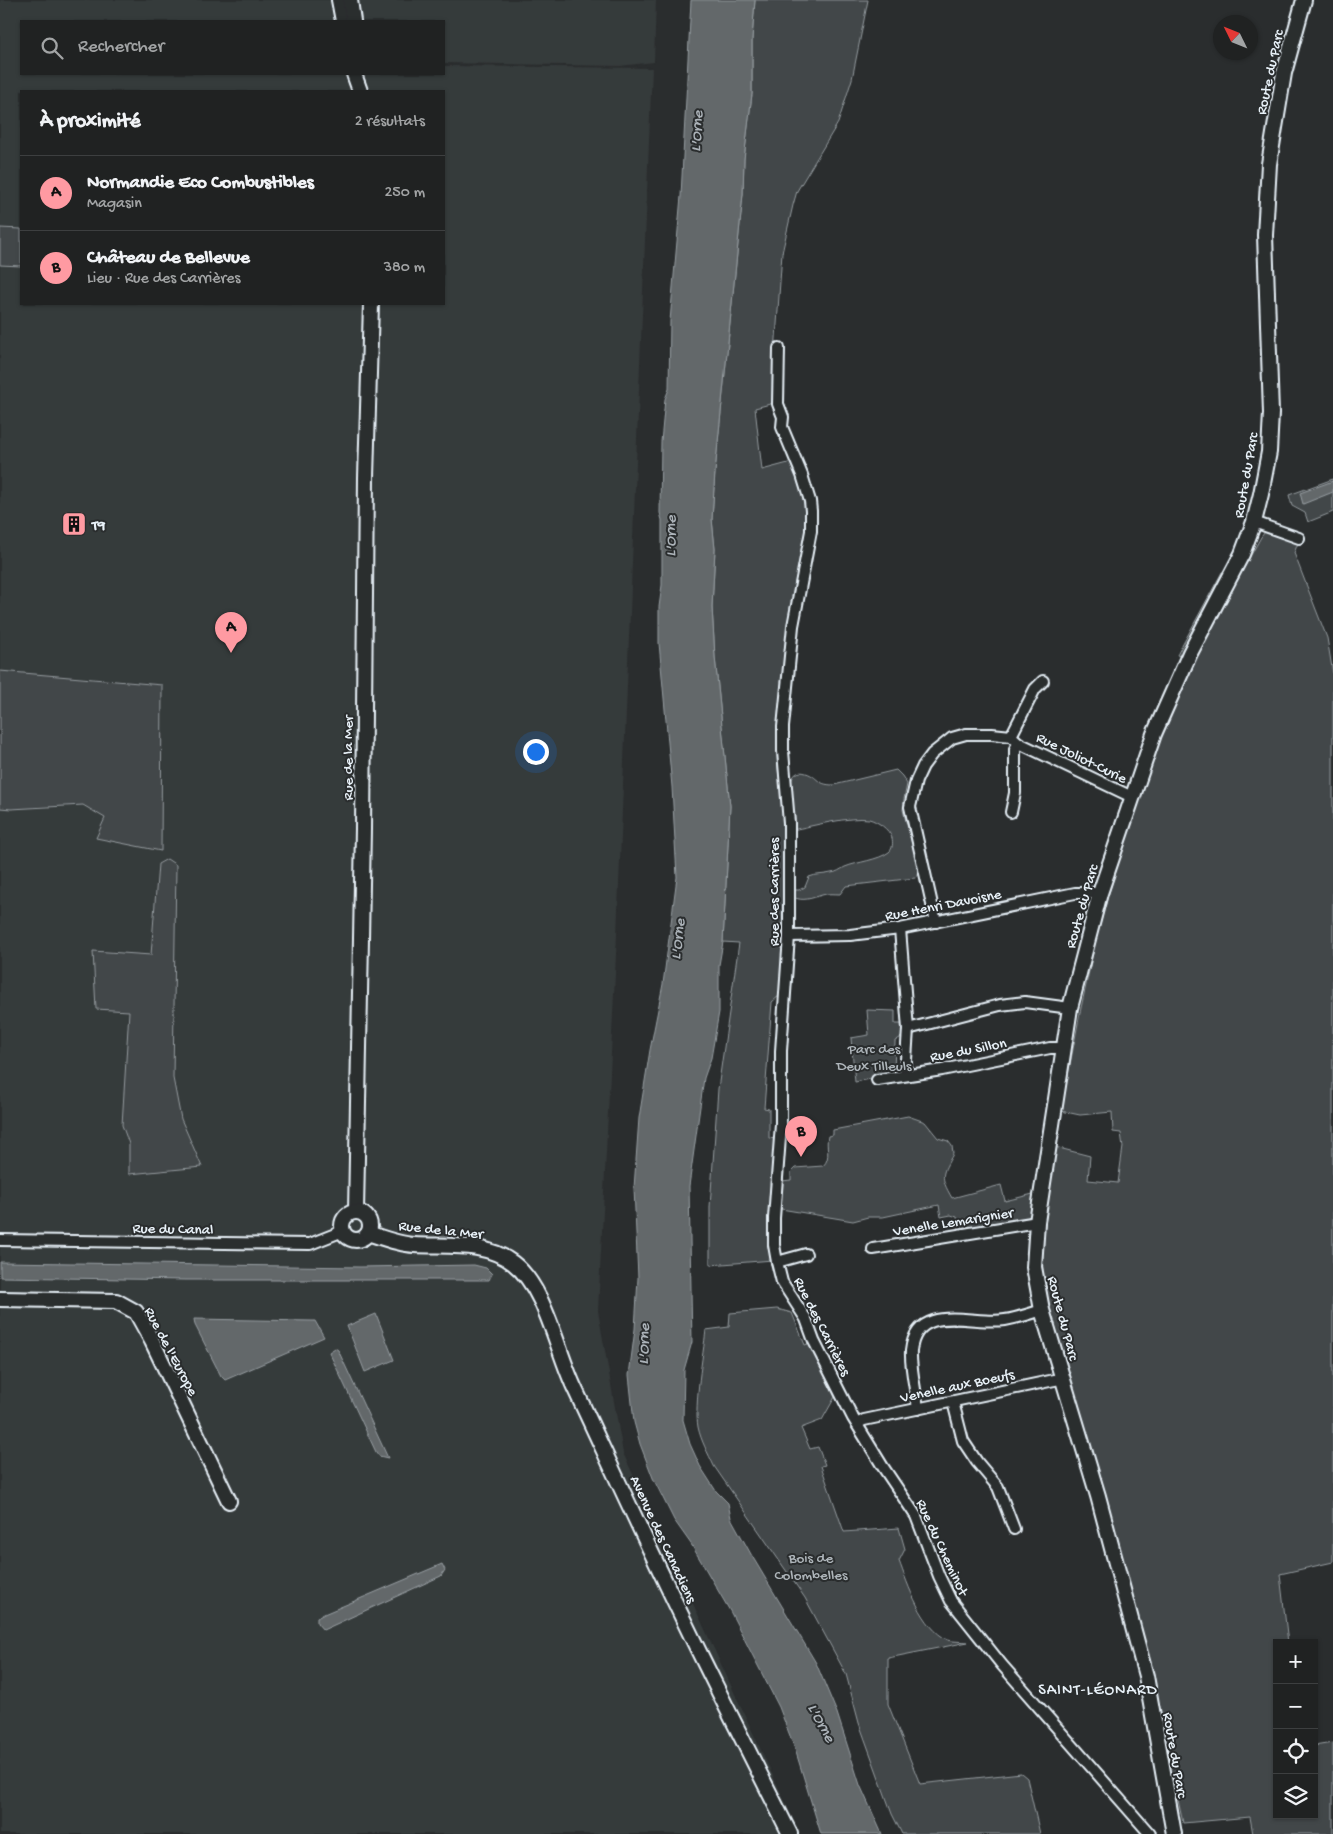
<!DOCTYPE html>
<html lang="fr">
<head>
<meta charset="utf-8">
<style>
	body { margin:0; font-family:"Gochi Hand",sans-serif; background:#282a2a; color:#f1f3f6 }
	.controls { position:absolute; right:15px; bottom:15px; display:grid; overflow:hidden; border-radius:0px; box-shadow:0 1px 4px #0004 }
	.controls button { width:45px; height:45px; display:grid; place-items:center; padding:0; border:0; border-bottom:1px solid #3d3f40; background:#202222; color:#f1f3f6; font:25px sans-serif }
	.compass { position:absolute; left:1213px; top:15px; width:45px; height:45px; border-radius:50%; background:#202222; box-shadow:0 1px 4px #0004; rotate:313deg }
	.you { position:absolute; left:535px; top:751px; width:18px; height:18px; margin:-12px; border:4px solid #fff; border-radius:50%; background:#1a73e8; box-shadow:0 0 0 8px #1a73e833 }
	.badge { display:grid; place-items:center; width:32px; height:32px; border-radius:50%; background:#ff9aa2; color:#111; font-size:16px; font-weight:700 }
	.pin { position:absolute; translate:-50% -41px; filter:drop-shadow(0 1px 2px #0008) }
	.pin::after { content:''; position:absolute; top:26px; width:18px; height:15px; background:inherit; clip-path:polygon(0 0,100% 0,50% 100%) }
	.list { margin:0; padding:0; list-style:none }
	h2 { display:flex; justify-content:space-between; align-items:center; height:65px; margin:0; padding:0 20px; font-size:21px }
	h2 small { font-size:16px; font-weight:400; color:#a2a4a5 }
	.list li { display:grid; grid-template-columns:32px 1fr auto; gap:15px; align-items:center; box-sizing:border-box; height:75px; padding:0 20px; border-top:1px solid #3d3f40 }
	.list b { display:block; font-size:19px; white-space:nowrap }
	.list p { margin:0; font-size:16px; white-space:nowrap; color:#a2a4a5 }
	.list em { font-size:16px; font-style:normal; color:#a2a4a5 }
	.icon { flex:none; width:28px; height:28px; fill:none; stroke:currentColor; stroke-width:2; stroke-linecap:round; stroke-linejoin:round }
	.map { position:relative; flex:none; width:1333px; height:1834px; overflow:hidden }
	.search { position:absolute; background:#202222; box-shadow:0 1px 4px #0004; left:20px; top:20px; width:425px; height:55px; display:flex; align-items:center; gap:12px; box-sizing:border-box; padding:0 18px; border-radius:0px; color:#a2a4a5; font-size:19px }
	.panel { position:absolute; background:#202222; box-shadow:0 1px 4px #0004; left:20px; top:90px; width:425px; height:215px; border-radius:0px }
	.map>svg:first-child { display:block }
	.built { fill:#363a3b; fill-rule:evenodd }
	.green { fill:#424648; stroke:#959ca0 }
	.water { fill:#63686b; stroke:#989fa3 }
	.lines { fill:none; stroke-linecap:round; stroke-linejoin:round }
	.street-casing { stroke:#e8f1f8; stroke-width:14 }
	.secondary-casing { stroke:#e8f1f8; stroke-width:18 }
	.street { stroke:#2a2d2e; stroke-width:10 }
	.secondary { stroke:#2a2d2e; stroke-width:14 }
	.labels { text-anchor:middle; stroke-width:4; stroke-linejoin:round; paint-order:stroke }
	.street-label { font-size:15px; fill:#e8f1f8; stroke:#2a2d2e }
	.poi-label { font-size:15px; font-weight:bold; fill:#e8f1f8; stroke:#2a2d2e; text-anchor:start }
	.park-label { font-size:15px; fill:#aeb5ba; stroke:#2a2d2e }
	.water-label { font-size:16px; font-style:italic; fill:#acb3b9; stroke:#2a2d2e }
	.neighbourhood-label { font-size:16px; letter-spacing:1px; fill:#e8f1f8; stroke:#2a2d2e }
</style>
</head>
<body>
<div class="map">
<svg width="1333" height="1834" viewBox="0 0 1333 1834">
	<rect width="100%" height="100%" fill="#2a2d2e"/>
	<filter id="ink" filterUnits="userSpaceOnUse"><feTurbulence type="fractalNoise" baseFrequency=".02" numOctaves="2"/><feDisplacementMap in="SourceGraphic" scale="10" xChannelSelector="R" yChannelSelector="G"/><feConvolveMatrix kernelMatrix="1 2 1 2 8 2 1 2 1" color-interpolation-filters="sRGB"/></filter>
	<g filter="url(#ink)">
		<g class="built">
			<path d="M0 0H333L337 21H21V74H444V66L652 68 617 935 598 1311 623 1453 800 1834H0ZM21 91H444V304H21Z"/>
			<polygon points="354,0 656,0 654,62 620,66 444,63 444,21 358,21"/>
		</g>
		<g class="green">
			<path d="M755 0H868L852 79 838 123 797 191 793 205 782 253 774 367V403L755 408 762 470 792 462C800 480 809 500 808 520 807 550 797 580 792 610 785 655 780 701 777 746 776 769 782 790 784 813 787 874 785 935 780 995L772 1002 764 1108 769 1109V1138L776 1139 769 1236 773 1260 710 1265V1207L718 1089 739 943 723 942 730 806 715 657 712 607 715 549 712 519 715 472 743 194 744 159 752 94V39Z"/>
			<polygon points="0,228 21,229 21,266 0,265"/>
			<polygon points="1333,479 1333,512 1308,522 1305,513 1292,506 1289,495"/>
			<polygon points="1265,532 1298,543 1294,553 1327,638 1333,674 1333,1562 1280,1574 1288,1643 1277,1643 1277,1815 1314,1815 1314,1746 1333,1743 1333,1834 1253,1834 1250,1817 1183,1823 1145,1649 1051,1313 1043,1276 1042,1248 1055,1147 1090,1156 1088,1180 1118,1183 1123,1147 1121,1133 1113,1132 1112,1112 1080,1115 1061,1111 1081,1008 1096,939 1108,896 1163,726 1190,660 1177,655 1222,572 1240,575 1261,537"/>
			<polygon points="0,671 162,685 161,851 96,838 105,818 83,805 11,809 0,808"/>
			<path d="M896 770 902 776 907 784 904 799 903 810 920 874 915 878 846 886 840 894C835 894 827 893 822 895 812 898 803 902 793 897V890H799L805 887 809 877C816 874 824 875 831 873 836 873 841 869 845 867 857 862 879 860 889 852 893 849 893 842 892 838 889 829 877 821 869 819 850 816 812 826 792 830 791 818 781 765 806 773 819 777 816 785 834 785Z"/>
			<polygon points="167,859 176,865 173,1078 181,1119 202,1167 129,1174 129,1144 122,1125 129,1011 96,1009 93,951 151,955 158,864"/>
			<polygon points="867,1010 895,1011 895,1024 902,1024 903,1036 895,1041 894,1074 855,1082 851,1038 869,1035"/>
			<path d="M908 1116 925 1122 938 1138 948 1141 952 1146 953 1154C942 1174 939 1176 952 1198L1001 1185 1005 1201 1037 1193 1032 1216 1025 1220 960 1231 957 1217 951 1215 941 1217 939 1205 883 1217H868L853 1221 781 1209 782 1181 791 1180V1172L795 1168 823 1166C832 1157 825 1147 828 1136L833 1135V1130Z"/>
			<path d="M777 1309 792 1313 805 1345 810 1343 835 1397 822 1420 801 1428 810 1449 818 1447 825 1465 821 1466 844 1532 899 1528 905 1549 899 1561C908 1585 922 1628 948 1640 954 1642 962 1641 968 1642L888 1658V1704L920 1784 1021 1773 1027 1778 1040 1834H902L892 1814 859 1723 846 1674 805 1598 714 1466C708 1453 701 1441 698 1427 694 1403 703 1356 706 1330L729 1327 730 1313Z"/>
		</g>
		<g class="water">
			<polygon points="691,0 755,0 752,39 752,94 744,159 743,194 715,472 712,519 715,549 712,607 715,657 730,806 723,942 719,965 719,1012 711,1058 704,1078 689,1186 692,1342 684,1370 683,1420 690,1444 700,1466 716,1491 728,1503 731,1518 752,1556 816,1663 837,1713 860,1785 882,1834 821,1834 795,1749 779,1707 730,1611 691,1544 674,1520 653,1478 640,1444 634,1422 629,1375 635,1329 638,1278 634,1188 639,1118 650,1050 663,984 677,877 672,787 659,643 659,607 662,585 662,520 660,513 661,442 665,399 669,389 670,321 681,196"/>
			<polygon points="1333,481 1333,492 1303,504 1300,493"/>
			<polygon points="0,1262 360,1267 474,1265 486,1268 492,1274 489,1280 185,1280 0,1277"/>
			<polygon points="376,1314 394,1360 365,1372 347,1326"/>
			<polygon points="194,1319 312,1321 315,1321 324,1337 225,1380 221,1376 195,1325"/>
			<polygon points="335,1348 338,1350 388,1458 379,1456 376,1452 329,1352"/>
			<polygon points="442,1564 445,1570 441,1576 323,1630 317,1623 317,1618 324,1614"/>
		</g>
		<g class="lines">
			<defs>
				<g id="street">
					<polyline points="779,348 778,404 783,417 782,427 802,475 810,501 811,511 811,531 793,626 783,727 783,751 789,823 789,936 781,1051 781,1124 774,1218 774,1245 777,1262 782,1282 806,1319 814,1341 853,1418 883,1467 916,1516 939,1576 951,1601 1002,1665 1150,1834"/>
					<polyline points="1254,522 1299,538"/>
					<polyline points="1011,736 1035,689 1043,681"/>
					<polyline points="1011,812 1015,793 1015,749 1019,743"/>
					<polyline points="936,922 910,807 916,781 923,766 932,754 952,738 966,734 992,734 1011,736 1019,743 1132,797"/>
					<polyline points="900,929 908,1029 1000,1005 1025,1002 1070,1008"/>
					<polyline points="789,936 850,935 900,929 1075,893 1100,893"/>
					<polyline points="905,1075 908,1029"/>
					<polyline points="877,1080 942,1070 1050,1048 1064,1048"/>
					<polyline points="0,1240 310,1244 343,1231"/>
					<polyline points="873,1249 1037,1222"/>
					<polyline points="777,1262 806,1254"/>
					<polyline points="953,1402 963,1441 977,1462 998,1487 1014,1529"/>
					<path d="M918 1409C916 1391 910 1368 911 1351 916 1301 973 1325 1005 1320 1017 1318 1030 1314 1042 1310"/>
					<polyline points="857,1424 864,1420 1064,1378"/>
				</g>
				<g id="secondary">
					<polyline points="339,0 343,21"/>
					<polyline points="350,0 353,21"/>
					<polyline points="354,74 360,91"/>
					<polyline points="356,1212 363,829 366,477 371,304"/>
					<circle cx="356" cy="1226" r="14"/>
					<path d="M368 1233C383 1238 398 1244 414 1245 448 1247 484 1241 513 1263 546 1288 557 1352 575 1389 618 1481 660 1573 705 1664 733 1721 762 1778 790 1834"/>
					<polyline points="0,1299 116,1301 136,1312 152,1341 229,1501"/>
					<polyline points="1174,1834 1146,1676 1098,1496 1042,1310 1034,1267 1037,1222 1070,1008 1100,893 1154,734 1190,653 1242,554 1254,522 1261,494 1269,452 1271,413 1265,235 1269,164 1284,73 1304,0"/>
				</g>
			</defs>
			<use href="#street" class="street-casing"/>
			<use href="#secondary" class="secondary-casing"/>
			<use href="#street" class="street"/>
			<use href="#secondary" class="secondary"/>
		</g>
	</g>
	<defs>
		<symbol id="building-square" viewBox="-11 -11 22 22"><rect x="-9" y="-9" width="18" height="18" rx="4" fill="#ff9aa2" stroke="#2a2d2e"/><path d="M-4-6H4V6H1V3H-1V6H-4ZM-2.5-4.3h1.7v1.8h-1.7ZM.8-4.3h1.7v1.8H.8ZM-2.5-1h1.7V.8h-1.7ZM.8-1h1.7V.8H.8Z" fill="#111"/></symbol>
	</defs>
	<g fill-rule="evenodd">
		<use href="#building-square" x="60" y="510" width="28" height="28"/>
	</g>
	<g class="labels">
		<g class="street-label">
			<text transform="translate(1269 72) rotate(-78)" y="5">Route du Parc</text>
			<text transform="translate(1245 475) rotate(-80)" y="5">Route du Parc</text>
			<text transform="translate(1082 757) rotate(26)" y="5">Rue Joliot-Curie</text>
			<text transform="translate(347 758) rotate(-90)" y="5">Rue de la Mer</text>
			<text transform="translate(773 892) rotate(-90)" y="5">Rue des Carrières</text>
			<text transform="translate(943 904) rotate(-11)" y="5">Rue Henri Davoisne</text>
			<text transform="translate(1081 906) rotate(-74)" y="5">Route du Parc</text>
			<text transform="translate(968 1049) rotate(-11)" y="5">Rue du Sillon</text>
			<text transform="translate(953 1221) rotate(-9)" y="5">Venelle Lemarignier</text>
			<text transform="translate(173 1228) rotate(1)" y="5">Rue du Canal</text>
			<text transform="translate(441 1229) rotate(6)" y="5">Rue de la Mer</text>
			<text transform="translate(1064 1318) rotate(75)" y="5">Route du Parc</text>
			<text transform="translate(823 1326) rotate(63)" y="5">Rue des Carrières</text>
			<text transform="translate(172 1351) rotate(62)" y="5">Rue de l'Europe</text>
			<text transform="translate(957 1385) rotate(-12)" y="5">Venelle aux Boeufs</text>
			<text transform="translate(664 1539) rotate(65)" y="5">Avenue des Canadiens</text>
			<text transform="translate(943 1547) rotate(65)" y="5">Rue du Cheminot</text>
			<text transform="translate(1176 1755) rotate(80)" y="5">Route du Parc</text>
		</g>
		<g class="poi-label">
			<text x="92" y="529">T9</text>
		</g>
		<g class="park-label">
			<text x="874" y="1053">Parc des<tspan x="874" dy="17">Deux Tilleuls</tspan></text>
			<text x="811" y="1562">Bois de<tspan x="811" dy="17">Colombelles</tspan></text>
		</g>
		<g class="water-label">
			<text transform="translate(695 131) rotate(-86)" y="6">L'Orne</text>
			<text transform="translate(669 536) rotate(-89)" y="6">L'Orne</text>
			<text transform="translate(676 939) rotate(-83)" y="6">L'Orne</text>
			<text transform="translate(642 1344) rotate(-88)" y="6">L'Orne</text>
			<text transform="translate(823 1722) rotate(62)" y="6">L'Orne</text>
		</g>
		<g class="neighbourhood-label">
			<text x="1098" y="1694">SAINT-LÉONARD</text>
		</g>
	</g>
</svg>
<div class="controls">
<button>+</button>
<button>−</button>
<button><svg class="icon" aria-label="locate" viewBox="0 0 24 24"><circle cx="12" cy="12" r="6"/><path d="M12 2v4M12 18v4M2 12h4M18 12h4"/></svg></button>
<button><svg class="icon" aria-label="layers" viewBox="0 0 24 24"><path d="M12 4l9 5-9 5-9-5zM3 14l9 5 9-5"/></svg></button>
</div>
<svg class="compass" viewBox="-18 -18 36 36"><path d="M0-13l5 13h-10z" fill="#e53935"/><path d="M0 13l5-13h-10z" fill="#a2a4a5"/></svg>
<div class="you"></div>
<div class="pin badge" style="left:231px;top:653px">A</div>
<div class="pin badge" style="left:801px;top:1157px">B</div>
<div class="search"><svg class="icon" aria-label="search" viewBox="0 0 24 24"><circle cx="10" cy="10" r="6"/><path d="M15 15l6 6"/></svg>Rechercher</div>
<section class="panel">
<h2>À proximité<small>2 résultats</small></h2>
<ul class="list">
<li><span class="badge">A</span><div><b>Normandie Eco Combustibles</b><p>Magasin</p></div><em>250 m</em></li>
<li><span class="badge">B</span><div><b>Château de Bellevue</b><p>Lieu · Rue des Carrières</p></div><em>380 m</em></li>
</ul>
</section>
</div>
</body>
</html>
